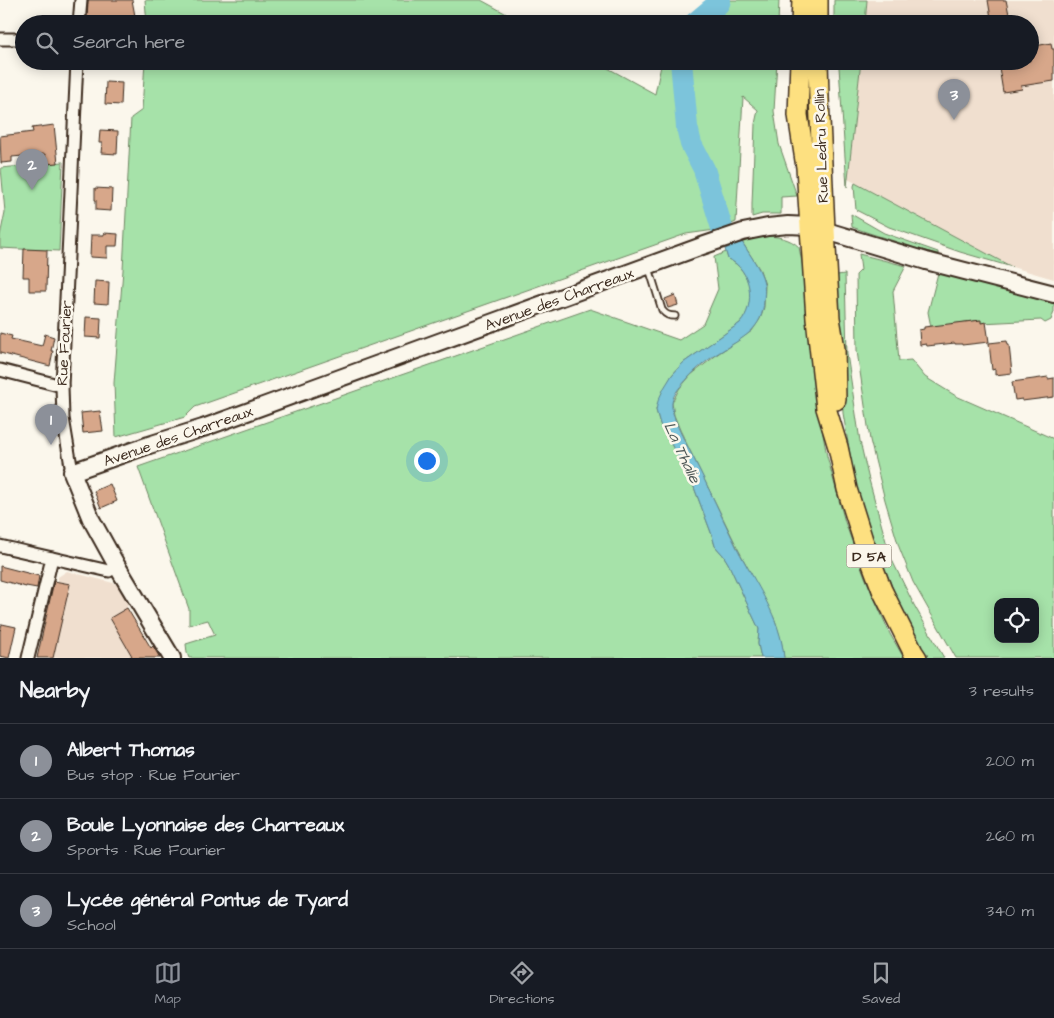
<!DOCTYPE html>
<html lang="en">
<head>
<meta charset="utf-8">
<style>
	body { margin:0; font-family:"Architects Daughter",sans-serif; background:#20242c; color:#f1f3f6 }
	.controls { position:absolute; right:15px; bottom:15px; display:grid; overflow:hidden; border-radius:10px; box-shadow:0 2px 12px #0003 }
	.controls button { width:45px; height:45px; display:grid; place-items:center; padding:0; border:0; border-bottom:1px solid #363941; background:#171b24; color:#f1f3f6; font:25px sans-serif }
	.you { position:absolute; left:426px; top:460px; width:18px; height:18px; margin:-12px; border:4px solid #fff; border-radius:50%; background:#1a73e8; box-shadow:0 0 0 8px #1a73e833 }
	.badge { display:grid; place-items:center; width:32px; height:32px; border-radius:50%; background:#8c9099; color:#fff; font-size:16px; font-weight:700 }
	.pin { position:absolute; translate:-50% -41px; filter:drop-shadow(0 1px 2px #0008) }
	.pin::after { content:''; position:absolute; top:26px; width:18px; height:15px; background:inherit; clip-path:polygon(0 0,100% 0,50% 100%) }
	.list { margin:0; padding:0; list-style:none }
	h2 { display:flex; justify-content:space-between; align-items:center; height:65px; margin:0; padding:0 20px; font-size:21px }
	h2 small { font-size:16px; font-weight:400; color:#9ea1a6 }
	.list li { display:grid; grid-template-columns:32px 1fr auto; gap:15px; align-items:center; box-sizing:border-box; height:75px; padding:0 20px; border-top:1px solid #363941 }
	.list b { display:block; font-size:19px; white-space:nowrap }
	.list p { margin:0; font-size:16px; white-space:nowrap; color:#9ea1a6 }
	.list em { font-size:16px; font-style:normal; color:#9ea1a6 }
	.icon { flex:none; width:28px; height:28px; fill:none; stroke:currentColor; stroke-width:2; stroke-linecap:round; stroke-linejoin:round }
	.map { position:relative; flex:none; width:1054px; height:658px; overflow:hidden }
	.search { position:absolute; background:#171b24; box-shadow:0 2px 12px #0003; left:15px; right:15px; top:15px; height:55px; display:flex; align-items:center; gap:12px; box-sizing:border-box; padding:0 18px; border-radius:28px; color:#9ea1a6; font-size:19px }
	.sheet { height:290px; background:#171b24 }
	nav { display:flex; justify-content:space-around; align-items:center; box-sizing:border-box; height:70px; border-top:1px solid #363941; background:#171b24; font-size:14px; color:#9ea1a6 }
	nav a { display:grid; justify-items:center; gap:2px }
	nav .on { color:#8c9099 }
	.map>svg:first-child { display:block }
	.built { fill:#f0dfcf }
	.green { fill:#a6e2a9; stroke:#708664; fill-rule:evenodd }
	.water { fill:#7bc4db; stroke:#61868f }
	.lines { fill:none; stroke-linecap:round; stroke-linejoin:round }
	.river { stroke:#7bc4db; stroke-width:22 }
	.building { fill:#d7a78a; stroke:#3b2a1e }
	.lane-casing { stroke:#3b2a1e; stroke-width:9 }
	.street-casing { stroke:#3b2a1e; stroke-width:15 }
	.secondary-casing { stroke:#3b2a1e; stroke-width:20 }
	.primary-casing { stroke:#3b2a1e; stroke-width:22 }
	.lane { stroke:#fbf7ec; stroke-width:5.5 }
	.street { stroke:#fbf7ec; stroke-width:11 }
	.secondary { stroke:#fbf7ec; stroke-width:16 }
	.primary { stroke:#fde080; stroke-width:19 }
	.labels { text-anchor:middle; stroke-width:5; stroke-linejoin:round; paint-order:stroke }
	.shield { fill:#fbf7ec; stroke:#75685c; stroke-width:1 }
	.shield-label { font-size:14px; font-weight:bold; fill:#3b2a1e }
	.street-label { font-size:15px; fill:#3b2a1e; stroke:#fbf7ec }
	.water-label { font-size:16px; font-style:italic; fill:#4e5857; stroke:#fbf7ec }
</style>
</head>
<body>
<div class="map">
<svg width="1054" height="658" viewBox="0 0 1054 658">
	<rect width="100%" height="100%" fill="#fbf7ec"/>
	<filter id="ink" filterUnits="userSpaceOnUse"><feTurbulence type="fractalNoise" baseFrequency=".02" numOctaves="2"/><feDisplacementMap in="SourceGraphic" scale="10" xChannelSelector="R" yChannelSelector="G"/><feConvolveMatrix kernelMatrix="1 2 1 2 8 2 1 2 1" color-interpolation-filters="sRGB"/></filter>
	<g filter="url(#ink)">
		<g class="built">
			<polygon points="867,0 1054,0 1054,279 1012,267 848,179 861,61 1030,61 1030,24 865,24"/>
			<polygon points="67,571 121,585 128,601 127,608 151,647 154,646 161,658 37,658 55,581 58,581 58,577"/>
		</g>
		<g class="green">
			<polygon points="145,0 481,0 525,24 147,24"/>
			<polygon points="727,0 779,0 778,24 706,24 725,4"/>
			<polygon points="834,0 867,0 865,24 834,24"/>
			<polygon points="145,61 595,61 655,94 662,61 672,61 678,130 684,145 696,164 705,189 715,230 686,234 195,407 185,417 116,437 114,383 123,270 131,118 142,110"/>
			<polygon points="690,61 777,61 774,111 779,144 797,196 781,197 781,214 762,214 752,217 752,204 755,124 758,110 743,97 736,222 729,225 714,175 697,142 693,119"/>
			<polygon points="835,61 861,61 847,187 839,67"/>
			<polygon points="63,162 59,251 0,248 0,236 5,212 1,168"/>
			<polygon points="855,183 1012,267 960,252 889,227 856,210 854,186"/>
			<polygon points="851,214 884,233 938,252 938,255 869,233 852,227"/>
			<path d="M764 236C776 236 790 238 799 247L805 278 816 398 827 456 845 522 865 577 890 634 904 658H784L781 640 775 620 738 549 680 430 674 415 672 403 679 389 691 375 719 353 730 346 752 331 760 319 762 314 764 307 765 285 760 270 742 242Z"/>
			<path d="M726 252 728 259C752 270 757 304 740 323L683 363 672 375 656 410 660 424 692 482 712 535 715 546 723 555 728 563 759 629 758 644 761 658H189L187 653 186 644 215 635 208 620 189 625V609L138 467 590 309 679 340 703 324 718 289 714 257Z"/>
			<path d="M859 254 906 266 893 291 899 361 911 360 925 377 956 396 1054 439V658H956L913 582 899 547 885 500 870 440 857 351 856 275 861 270ZM998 602H1035V639H998Z"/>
			<polygon points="938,273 1054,303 1054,312 1051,320 1045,323 1041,320 981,323 980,320 931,327 928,312"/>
			<polygon points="845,274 847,354 860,441 868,476 890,556 914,605 944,658 927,658 916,640 897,599 877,550 859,498 851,461 843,413 837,275"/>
		</g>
		<path class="water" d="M742 242C748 252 757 264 761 274 765 283 765 291 764 300 763 330 742 338 720 352 710 358 696 369 688 378 682 385 673 393 672 403 670 416 688 447 694 459 709 488 722 518 737 548 755 583 781 617 784 658H761L758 644 759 629 728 563 723 555 715 546 712 535 692 482 660 424 656 410 658 401 664 388 672 375 683 363 740 323C756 305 752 269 728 259L725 249Z"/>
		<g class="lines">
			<g class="river">
				<polyline points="694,24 719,3 720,0"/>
				<polyline points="681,61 687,127 691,144 704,169 722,228"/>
			</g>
		</g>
		<g class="building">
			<polygon points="88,0 132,0 135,16 87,21"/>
			<polygon points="988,0 1006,0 1011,24 992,24"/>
			<polygon points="1051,43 1052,49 1054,49 1054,81 1021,86 1022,89 1003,92 998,61 1030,61 1030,47"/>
			<polygon points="106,82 122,83 121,105 105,104"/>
			<polygon points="54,125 58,163 46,164 45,154 12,157 12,162 1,163 0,136 33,132 32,128"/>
			<polygon points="100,130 118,131 117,154 101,153 102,143 99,143"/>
			<polygon points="95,188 112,189 111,211 96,210 96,200 95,200"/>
			<polygon points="104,233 118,234 117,246 107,246 107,258 90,257 91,235 104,235"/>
			<polygon points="24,249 47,250 46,291 29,291 29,277 23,277"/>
			<polygon points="95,281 109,282 108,304 94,303"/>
			<polygon points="675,295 678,305 668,308 665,299"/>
			<polygon points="86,317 101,318 100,338 85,337"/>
			<polygon points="981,320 981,323 986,322 989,342 962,345 962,344 955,344 955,343 927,346 926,344 920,345 919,330 924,329 924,327"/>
			<polygon points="0,333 12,336 11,339 42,346 45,334 54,337 51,351 53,351 50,366 0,353"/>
			<polygon points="1007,341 1008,345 1009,345 1012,373 995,375 995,369 992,370 989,343"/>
			<polygon points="1048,377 1048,379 1054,378 1054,397 1022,401 1022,399 1015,400 1012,382"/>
			<polygon points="100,411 103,431 83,433 81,413"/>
			<polygon points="110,484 117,501 101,508 94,491"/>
			<polygon points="0,566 39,576 37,588 26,586 26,587 0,580"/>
			<polygon points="54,581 70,584 53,658 37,658"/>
			<polygon points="127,608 151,648 153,646 160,658 128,658 132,656 110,618"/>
			<polygon points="2,624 16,627 9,658 0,656 0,631"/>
		</g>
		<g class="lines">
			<defs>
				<path id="lane" d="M649 268 662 310C666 315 669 316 675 316"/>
				<g id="street">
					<polyline points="79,24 81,0"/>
					<polyline points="0,39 24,39"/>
					<polyline points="0,370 62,386"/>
					<polyline points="72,472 63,418 62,386 77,61"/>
					<polyline points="0,546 109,571 117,566"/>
					<polyline points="28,658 52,558"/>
				</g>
				<polyline id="secondary" points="172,658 117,566 91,519 72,472 149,445 203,428 702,246 743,232 768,227 788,225 810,226 926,261 1054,294"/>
				<g id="primary">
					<polyline points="818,0 818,24"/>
					<polyline points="801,24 802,0"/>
					<polyline points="800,61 798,115 806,167 816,318 826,408 838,447 847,489 863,540 882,590 913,652 917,658"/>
					<polyline points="818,61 819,97 825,230 830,318 835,349 836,400"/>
				</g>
			</defs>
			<use href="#lane" class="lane-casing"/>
			<use href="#street" class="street-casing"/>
			<use href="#secondary" class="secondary-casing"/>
			<use href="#primary" class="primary-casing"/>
			<use href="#lane" class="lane"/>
			<use href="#street" class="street"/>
			<use href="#secondary" class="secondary"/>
			<use href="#primary" class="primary"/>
		</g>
	</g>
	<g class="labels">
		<rect class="shield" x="846.5" y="544.5" width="45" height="23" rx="4"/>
		<g class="shield-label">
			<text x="869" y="561">D 5A</text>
		</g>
		<g class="street-label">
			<text transform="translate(821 146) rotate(-92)" y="5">Rue Ledru Rollin</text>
			<text transform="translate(559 299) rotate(-20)" y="5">Avenue des Charreaux</text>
			<text transform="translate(64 343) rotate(-87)" y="5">Rue Fourier</text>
			<text transform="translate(178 436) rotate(-19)" y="5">Avenue des Charreaux</text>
		</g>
		<g class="water-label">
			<text transform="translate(683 452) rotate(65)" y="6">La Thalie</text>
		</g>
	</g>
</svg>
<div class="controls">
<button><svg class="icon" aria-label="locate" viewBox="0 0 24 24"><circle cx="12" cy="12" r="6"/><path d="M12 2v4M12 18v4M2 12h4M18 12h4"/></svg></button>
</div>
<div class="you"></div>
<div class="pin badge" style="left:51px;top:445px">1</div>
<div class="pin badge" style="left:32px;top:190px">2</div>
<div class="pin badge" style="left:954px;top:120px">3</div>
<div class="search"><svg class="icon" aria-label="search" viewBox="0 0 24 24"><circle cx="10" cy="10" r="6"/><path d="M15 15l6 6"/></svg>Search here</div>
</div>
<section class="sheet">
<h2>Nearby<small>3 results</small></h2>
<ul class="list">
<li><span class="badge">1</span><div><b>Albert Thomas</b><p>Bus stop · Rue Fourier</p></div><em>200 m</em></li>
<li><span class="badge">2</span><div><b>Boule Lyonnaise des Charreaux</b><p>Sports · Rue Fourier</p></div><em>260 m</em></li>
<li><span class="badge">3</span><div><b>Lycée général Pontus de Tyard</b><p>School</p></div><em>340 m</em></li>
</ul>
</section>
<nav>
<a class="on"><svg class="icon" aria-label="map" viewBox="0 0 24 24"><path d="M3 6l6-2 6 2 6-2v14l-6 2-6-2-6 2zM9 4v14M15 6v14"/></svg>Map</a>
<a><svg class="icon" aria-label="directions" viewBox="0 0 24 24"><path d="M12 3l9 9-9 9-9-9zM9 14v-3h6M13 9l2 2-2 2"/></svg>Directions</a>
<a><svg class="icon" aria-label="saved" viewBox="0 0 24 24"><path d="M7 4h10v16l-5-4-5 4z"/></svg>Saved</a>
</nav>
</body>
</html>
